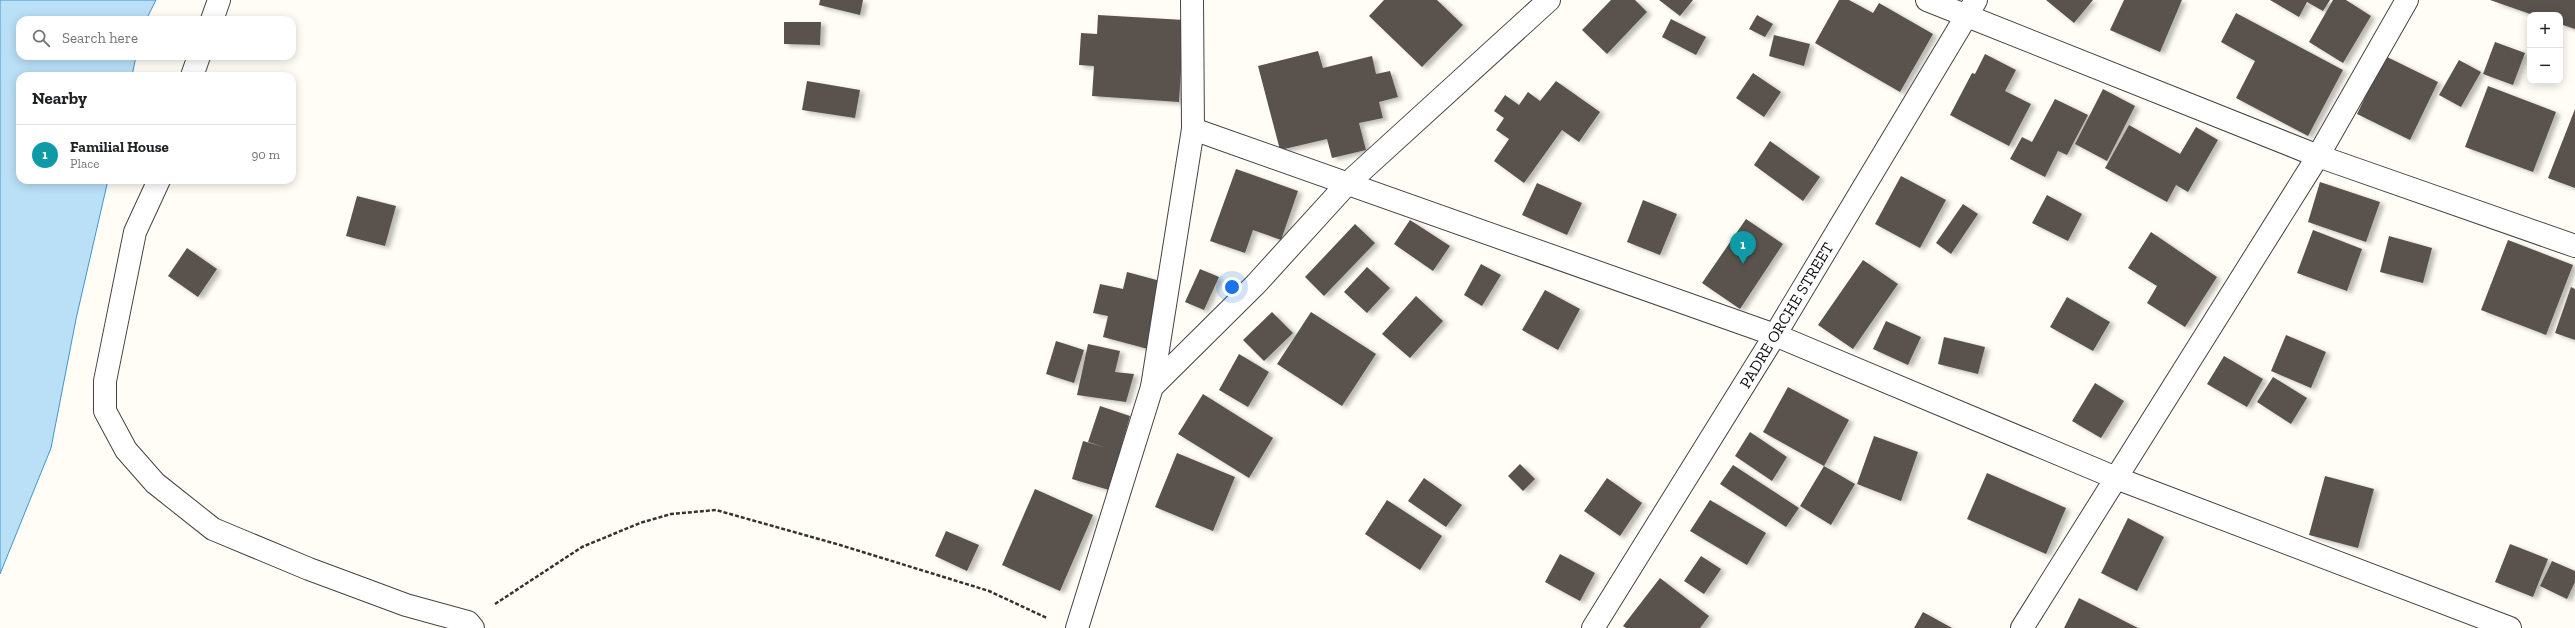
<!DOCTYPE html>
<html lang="en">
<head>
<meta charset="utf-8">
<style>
	body { margin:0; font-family:"Zilla Slab",serif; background:#f2f2f2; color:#202124 }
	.controls { position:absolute; right:12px; top:12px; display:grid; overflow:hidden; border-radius:8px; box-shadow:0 2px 10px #0003 }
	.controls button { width:36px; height:36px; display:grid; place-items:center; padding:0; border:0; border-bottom:1px solid #e0e0e0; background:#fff; color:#202124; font:20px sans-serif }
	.you { position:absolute; left:1232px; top:287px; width:14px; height:14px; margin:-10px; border:3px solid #fff; border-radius:50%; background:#1a73e8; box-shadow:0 0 0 6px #1a73e833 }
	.badge { display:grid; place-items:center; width:26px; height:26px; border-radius:50%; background:#d93025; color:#fff; font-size:13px; font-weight:700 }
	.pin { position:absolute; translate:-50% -33px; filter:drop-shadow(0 1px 2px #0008) }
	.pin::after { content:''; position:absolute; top:21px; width:14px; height:12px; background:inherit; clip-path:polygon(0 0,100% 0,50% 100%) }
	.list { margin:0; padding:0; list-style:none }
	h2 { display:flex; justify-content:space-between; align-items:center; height:52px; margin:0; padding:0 16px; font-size:17px }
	h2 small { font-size:13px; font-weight:400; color:#757577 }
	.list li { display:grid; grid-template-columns:26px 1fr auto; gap:12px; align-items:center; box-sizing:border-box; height:60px; padding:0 16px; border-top:1px solid #e0e0e0 }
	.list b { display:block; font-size:15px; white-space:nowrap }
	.list p { margin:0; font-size:13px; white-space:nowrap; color:#757577 }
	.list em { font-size:13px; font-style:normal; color:#757577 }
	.icon { flex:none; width:22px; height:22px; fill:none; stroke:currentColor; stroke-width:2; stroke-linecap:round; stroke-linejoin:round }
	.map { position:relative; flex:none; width:2575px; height:628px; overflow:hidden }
	.search { position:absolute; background:#fff; box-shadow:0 2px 10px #0003; left:16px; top:16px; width:280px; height:44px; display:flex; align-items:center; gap:10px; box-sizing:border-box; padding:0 14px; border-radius:12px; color:#757577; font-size:15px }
	.panel { position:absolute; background:#fff; box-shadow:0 2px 10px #0003; left:16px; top:72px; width:280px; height:112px; border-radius:12px }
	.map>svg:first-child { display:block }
	.water { fill:#b9e0f7; stroke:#3f96cf }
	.building { fill:#5a524d; filter:url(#shadow) }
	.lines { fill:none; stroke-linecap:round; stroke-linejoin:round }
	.minor-casing { stroke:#444; stroke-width:24 }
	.path { stroke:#333; stroke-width:2.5; stroke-dasharray:4 2; stroke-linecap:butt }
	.minor { stroke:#fff; stroke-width:22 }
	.labels { text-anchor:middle; stroke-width:4; stroke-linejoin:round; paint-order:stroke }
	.street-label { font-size:16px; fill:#111; stroke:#fff }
</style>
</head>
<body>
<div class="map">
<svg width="2575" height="628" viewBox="0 0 2575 628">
	<defs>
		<filter id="shadow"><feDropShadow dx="4.5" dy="2.5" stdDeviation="2" flood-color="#0004"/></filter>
	</defs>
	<rect width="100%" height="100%" fill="#fffdf5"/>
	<polygon class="water" points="0,0 156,0 146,20 20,20 20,56 136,56 132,76 20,76 20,180 108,180 76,319 51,448 0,574"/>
	<g class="building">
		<polygon points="820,0 863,0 860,15 819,5"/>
		<polygon points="1384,0 1437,0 1463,25 1422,67 1369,16"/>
		<polygon points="1611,0 1635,0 1647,12 1607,54 1582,30"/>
		<polygon points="1659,0 1693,0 1680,16"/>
		<polygon points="1839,0 1849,0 1873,13 1879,3 1933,34 1900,92 1815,43"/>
		<polygon points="2046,0 2093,0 2074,23"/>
		<polygon points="2124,0 2182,0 2160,52 2110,30"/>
		<polygon points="2270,0 2330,0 2323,11 2307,2 2299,17"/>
		<polygon points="2333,0 2346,0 2371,16 2343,63 2309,42"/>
		<polygon points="2490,0 2575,0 2575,29 2560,24 2560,15 2533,15"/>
		<polygon points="2236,13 2343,70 2308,136 2236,98 2255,61 2221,42"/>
		<polygon points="1098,15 1184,20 1179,102 1092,96 1094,66 1079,65 1081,33 1097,34"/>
		<polygon points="1757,15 1773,24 1765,37 1749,29"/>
		<polygon points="1671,19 1706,37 1696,55 1662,37"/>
		<polygon points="784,22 821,22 820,45 784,44"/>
		<polygon points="1774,35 1810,44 1804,66 1769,56"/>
		<polygon points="2495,42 2525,53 2513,85 2483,74"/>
		<polygon points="1318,51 1323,68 1372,56 1376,74 1390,71 1398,97 1379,102 1383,118 1359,123 1366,150 1332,158 1327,139 1280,150 1258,66"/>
		<polygon points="1985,54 2016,70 2005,91 2031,104 2009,146 1950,115 1972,73 1975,74"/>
		<polygon points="2385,56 2438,82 2410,140 2357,114"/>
		<polygon points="2459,60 2481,72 2461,107 2439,95"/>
		<polygon points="1753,73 1781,92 1764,117 1736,98"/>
		<polygon points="807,81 860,90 855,118 802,110"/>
		<polygon points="1556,81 1600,112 1579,142 1562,130 1524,183 1494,161 1509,139 1496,130 1504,118 1494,111 1505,95 1519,105 1528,92 1540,101"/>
		<polygon points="2488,86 2556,112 2533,172 2465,147"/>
		<polygon points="2103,89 2135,106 2107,161 2075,144"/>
		<polygon points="2055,99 2088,115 2067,155 2058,151 2045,177 2010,159 2022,137 2032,142"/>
		<polygon points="2575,109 2575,188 2548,178"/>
		<polygon points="2129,125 2180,154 2196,127 2218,140 2188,192 2176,185 2167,202 2105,168"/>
		<polygon points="1770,141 1820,177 1803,201 1754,165"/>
		<polygon points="1236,169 1298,191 1281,240 1253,230 1245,253 1210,241"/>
		<polygon points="1901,176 1946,200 1920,248 1875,224"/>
		<polygon points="2320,182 2380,202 2366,242 2308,222"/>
		<polygon points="1537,183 1582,203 1567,235 1522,215"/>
		<polygon points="2047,195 2082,214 2068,241 2032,223"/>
		<polygon points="357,196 396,206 385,246 346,236"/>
		<polygon points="1643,200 1677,214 1660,255 1627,242"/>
		<polygon points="1963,204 1978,214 1951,254 1936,243"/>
		<polygon points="1746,219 1783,244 1740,309 1702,283"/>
		<polygon points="1410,220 1450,246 1433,271 1394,244"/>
		<polygon points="1355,224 1375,243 1324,296 1305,277"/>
		<polygon points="2313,230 2362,249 2347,291 2297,273"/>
		<polygon points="2151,232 2217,277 2185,327 2147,303 2157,286 2128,268"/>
		<polygon points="2389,236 2432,248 2423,283 2380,272"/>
		<polygon points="2508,240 2573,265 2546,335 2481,310"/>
		<polygon points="187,248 217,269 198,297 168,276"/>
		<polygon points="1863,260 1898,284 1853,349 1818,325"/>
		<polygon points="1481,264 1501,275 1482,306 1464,295"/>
		<polygon points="1367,267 1390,288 1367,313 1344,292"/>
		<polygon points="1200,269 1219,277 1204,310 1185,302"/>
		<polygon points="1127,272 1164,282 1148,349 1103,337 1108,316 1093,313 1100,284 1123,289"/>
		<polygon points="2571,287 2575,289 2575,340 2555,333"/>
		<polygon points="1545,290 1580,309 1558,350 1522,330"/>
		<polygon points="1416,296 1443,321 1410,358 1382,334"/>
		<polygon points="2067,297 2110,322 2093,351 2050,327"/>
		<polygon points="1272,312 1293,333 1264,361 1243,340"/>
		<polygon points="1311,312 1376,354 1342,406 1277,364"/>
		<polygon points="1886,321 1921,337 1908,365 1873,349"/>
		<polygon points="2286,335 2326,352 2311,388 2271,371"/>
		<polygon points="1944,337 1985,347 1978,374 1938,364"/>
		<polygon points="1056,341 1084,350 1074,383 1046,374"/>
		<polygon points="1088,344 1120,351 1115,372 1134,374 1126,402 1077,395"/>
		<polygon points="1239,354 1269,372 1248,407 1219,390"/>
		<polygon points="2224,356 2263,379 2247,407 2207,384"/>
		<polygon points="2273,377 2307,398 2291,424 2257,402"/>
		<polygon points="2095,383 2124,401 2101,438 2072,421"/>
		<polygon points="1788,387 1849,420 1824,466 1763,432"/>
		<polygon points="1203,394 1273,438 1249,478 1178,434"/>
		<polygon points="1100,406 1130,416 1109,490 1072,479 1083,441 1107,448 1088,442"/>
		<polygon points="1750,432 1787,457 1772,481 1735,456"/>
		<polygon points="1874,436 1918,452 1901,501 1857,484"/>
		<polygon points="1177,453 1235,477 1213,531 1155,507"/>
		<polygon points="1520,464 1535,479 1523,491 1508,476"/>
		<polygon points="1733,465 1799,508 1786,527 1720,484"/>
		<polygon points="1824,466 1855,484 1831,525 1800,506"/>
		<polygon points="1987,473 2066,508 2046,554 1967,519"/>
		<polygon points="2325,476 2374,489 2358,548 2309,535"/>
		<polygon points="1424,478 1462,505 1446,527 1408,501"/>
		<polygon points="1607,478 1642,503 1620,536 1584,511"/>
		<polygon points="1035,489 1093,515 1060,591 1002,565"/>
		<polygon points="1387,500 1442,536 1420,570 1365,534"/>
		<polygon points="1710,500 1766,533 1747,565 1690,531"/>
		<polygon points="2128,518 2164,537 2137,591 2101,573"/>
		<polygon points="946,531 979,545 967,571 935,556"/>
		<polygon points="2510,544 2548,559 2533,597 2495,582"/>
		<polygon points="1560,554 1595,573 1580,601 1545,582"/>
		<polygon points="1701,556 1721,569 1704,594 1684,581"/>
		<polygon points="2552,561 2575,571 2575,582 2567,599 2540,586"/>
		<polygon points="1660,578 1709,616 1700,628 1626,628 1623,626"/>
		<polygon points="2079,598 2138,628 2064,628"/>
		<polygon points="1923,612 1952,628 1914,628"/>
	</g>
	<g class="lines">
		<defs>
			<g id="minor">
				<polyline points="1927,0 2318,156 2575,246"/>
				<polyline points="212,20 219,0"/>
				<polyline points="192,76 199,56"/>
				<polyline points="1193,129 1775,335 2116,478 2510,628"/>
				<polyline points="159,180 135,232 105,381 105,411 126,450 155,483 213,529 309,569 406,605 468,622 473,628"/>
				<polyline points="1152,387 1193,129 1192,0"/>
				<polyline points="1077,628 1152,387 1256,284 1347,184 1549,0"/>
				<polyline points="1593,628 1775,335 1976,0"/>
				<polyline points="2022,628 2318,156 2407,0"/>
			</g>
		</defs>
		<use href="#minor" class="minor-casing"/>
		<polyline class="path" points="495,604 582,547 640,523 671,514 716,510 840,545 989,591 1047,618"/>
		<use href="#minor" class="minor"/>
	</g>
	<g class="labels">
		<g class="street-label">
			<text transform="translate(1786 315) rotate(-59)" y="6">PADRE ORCHE STREET</text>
		</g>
	</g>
</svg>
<div class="controls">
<button>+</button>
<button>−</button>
</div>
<div class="you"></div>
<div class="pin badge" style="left:1743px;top:264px;background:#0f9aa8">1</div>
<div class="search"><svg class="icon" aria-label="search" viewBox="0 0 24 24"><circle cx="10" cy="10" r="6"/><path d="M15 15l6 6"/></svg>Search here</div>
<section class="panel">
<h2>Nearby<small></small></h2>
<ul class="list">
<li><span class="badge" style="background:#0f9aa8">1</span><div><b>Familial House</b><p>Place</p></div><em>90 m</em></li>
</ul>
</section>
</div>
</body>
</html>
